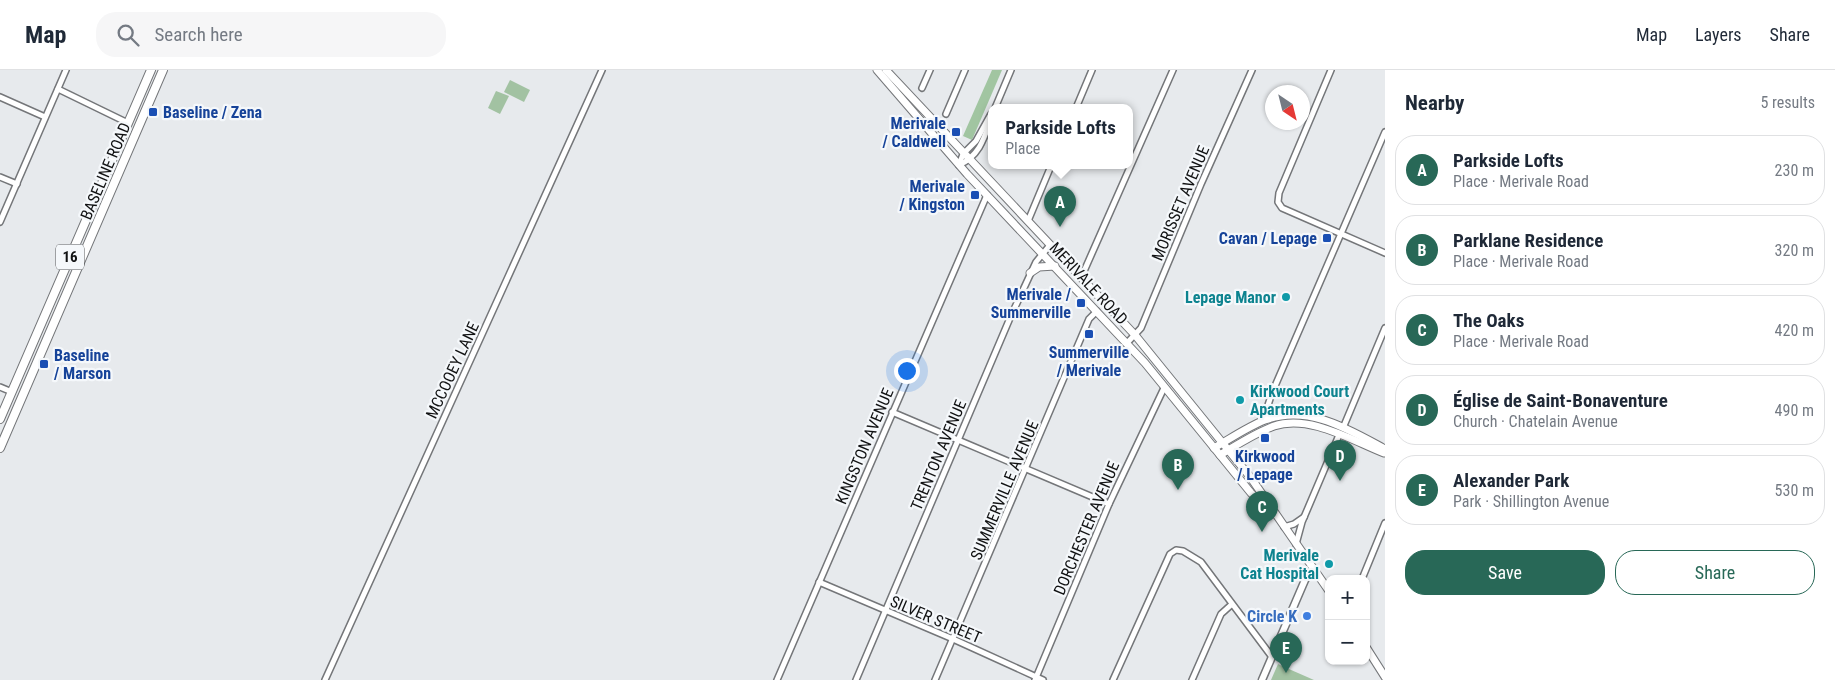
<!DOCTYPE html>
<html lang="en">
<head>
<meta charset="utf-8">
<style>
	body { margin:0; font-family:"Roboto Condensed",sans-serif; background:#f6f6f7; color:#1f2937 }
	.controls { position:absolute; right:15px; bottom:15px; display:grid; overflow:hidden; border-radius:10px; box-shadow:0 1px 4px #0004 }
	.controls button { width:45px; height:45px; display:grid; place-items:center; padding:0; border:0; border-bottom:1px solid #e0e1e3; background:#fff; color:#1f2937; font:25px sans-serif }
	.compass { position:absolute; left:1265px; top:15px; width:45px; height:45px; border-radius:50%; background:#fff; box-shadow:0 1px 4px #0004; rotate:145deg }
	.you { position:absolute; left:906px; top:300px; width:18px; height:18px; margin:-12px; border:4px solid #fff; border-radius:50%; background:#1a73e8; box-shadow:0 0 0 8px #1a73e833 }
	.badge { display:grid; place-items:center; width:32px; height:32px; border-radius:50%; background:#286857; color:#fff; font-size:16px; font-weight:700 }
	.pin { position:absolute; translate:-50% -41px; filter:drop-shadow(0 1px 2px #0008) }
	.pin::after { content:''; position:absolute; top:26px; width:18px; height:15px; background:inherit; clip-path:polygon(0 0,100% 0,50% 100%) }
	.popup { position:absolute; left:988px; top:34px; width:145px; height:65px; box-sizing:border-box; display:grid; place-content:center; border-radius:10px; background:#fff; filter:drop-shadow(0 1px 4px #0005); font-size:16px; white-space:nowrap; color:#747a83 }
	.popup b { font-size:19px; color:#1f2937 }
	.popup::after { content:''; position:absolute; left:50%; top:100%; margin-left:-10px; border:10px solid transparent; border-top-color:#fff }
	.list { margin:0; padding:0; list-style:none }
	h2 { display:flex; justify-content:space-between; align-items:center; height:65px; margin:0; padding:0 20px; font-size:21px }
	h2 small { font-size:16px; font-weight:400; color:#747a83 }
	.list li { display:grid; grid-template-columns:32px 1fr auto; gap:15px; align-items:center; box-sizing:border-box; height:70px; margin:0 10px 10px; padding:0 10px; border:1px solid #e0e1e3; border-radius:20px }
	.list b { display:block; font-size:19px; white-space:nowrap }
	.list p { margin:0; font-size:16px; white-space:nowrap; color:#747a83 }
	.list em { font-size:16px; font-style:normal; color:#747a83 }
	.actions { display:flex; gap:10px; padding:15px 20px }
	.actions a { flex:1; padding:11px 0; border:1px solid #286857; border-radius:20px; text-align:center; font-size:18px; color:#286857 }
	.actions .main { background:#286857; color:#fff }
	.icon { flex:none; width:28px; height:28px; fill:none; stroke:currentColor; stroke-width:2; stroke-linecap:round; stroke-linejoin:round }
	.map { position:relative; flex:none; width:1385px; height:610px; overflow:hidden }
	header { display:flex; align-items:center; gap:30px; box-sizing:border-box; height:70px; padding:0 25px; background:#fff; border-bottom:1px solid #e0e1e3 }
	header strong { font-size:24px }
	nav { display:flex; gap:28px; margin-inline-start:auto; font-size:18px }
	.search { width:350px; height:45px; background:#f6f6f7; display:flex; align-items:center; gap:12px; box-sizing:border-box; padding:0 18px; border-radius:20px; color:#747a83; font-size:19px }
	main { display:flex }
	aside { flex:1; background:#fff }
	.map>svg:first-child { display:block }
	.green { fill:#a2c2a2 }
	.forest { fill:#a1c5a1 }
	.lines { fill:none; stroke-linecap:round; stroke-linejoin:round }
	.minor-casing { stroke:#747679; stroke-width:8 }
	.tertiary-casing { stroke:#747679; stroke-width:9 }
	.secondary-casing { stroke:#747679; stroke-width:9 }
	.primary-casing { stroke:#747679; stroke-width:10 }
	.minor { stroke:#fff; stroke-width:5 }
	.tertiary { stroke:#fff; stroke-width:6 }
	.secondary { stroke:#fff; stroke-width:7 }
	.primary { stroke:#fff; stroke-width:8 }
	.transit-dot { fill:#1a4fb4; stroke:#f5f8fb; stroke-width:2 }
	.culture-dot { fill:#0f9aa8; stroke:#f5f8fb; stroke-width:2 }
	.shop-dot { fill:#3f7fe0; stroke:#f5f8fb; stroke-width:2 }
	.labels { text-anchor:middle; stroke-width:4.5; stroke-linejoin:round; paint-order:stroke }
	.shield { fill:#f5f8fb; stroke:#555759; stroke-width:1 }
	.shield-label { font-size:15px; font-weight:bold; fill:#111213 }
	.transit-label { font-size:16px; font-weight:bold; fill:#164399; stroke:#f5f8fb; text-anchor:end }
	.street-label { font-size:16px; fill:#111213; stroke:#f5f8fb }
	.culture-label { font-size:16px; font-weight:bold; fill:#0d838f; stroke:#f5f8fb; text-anchor:end }
	.shop-label { font-size:16px; font-weight:bold; fill:#366cbe; stroke:#f5f8fb; text-anchor:end }
</style>
</head>
<body>
<header>
<strong>Map</strong>
<div class="search"><svg class="icon" aria-label="search" viewBox="0 0 24 24"><circle cx="10" cy="10" r="6"/><path d="M15 15l6 6"/></svg>Search here</div>
<nav><a>Map</a><a>Layers</a><a>Share</a></nav>
</header>
<main>
<div class="map">
<svg width="1385" height="610" viewBox="0 0 1385 610">
	<rect width="100%" height="100%" fill="#e7eaed"/>
	<g class="green">
		<polygon points="510,10 530,20 524,32 504,22"/>
		<polygon points="496,21 509,26 500,44 488,38"/>
		<polygon points="1278,594 1282,596 1314,610 1271,610"/>
	</g>
	<polygon class="forest" points="992,0 1002,0 972,70 963,66"/>
	<g class="lines">
		<defs>
			<g id="minor">
				<polyline points="1331,0 1279,123 1278,132 1282,138 1385,183"/>
				<polyline points="922,18 930,0"/>
				<polyline points="58,19 128,53"/>
				<polyline points="0,27 45,47"/>
				<polyline points="995,38 1011,0"/>
				<polyline points="1076,38 1092,0"/>
				<polyline points="946,44 965,0"/>
				<polyline points="959,95 963,84 976,71 991,44"/>
				<path d="M959 95C979 86 984 69 991 49"/>
				<polyline points="0,107 17,114"/>
				<polyline points="1028,151 1051,96"/>
				<polyline points="0,152 66,0"/>
				<polyline points="1081,208 1173,0"/>
				<polyline points="1127,273 1141,258 1201,114 1252,0"/>
				<polyline points="0,317 12,322"/>
				<polyline points="892,342 1109,434"/>
				<polyline points="1270,348 1268,335 1272,323 1385,62"/>
				<polyline points="1343,358 1385,258"/>
				<polyline points="1284,457 1294,454 1304,447"/>
				<polyline points="1296,474 1302,452 1339,365"/>
				<polyline points="1362,509 1385,453"/>
				<polyline points="819,512 953,569 1043,610"/>
				<polyline points="325,610 602,0"/>
				<polyline points="777,610 987,125"/>
				<polyline points="856,610 1010,248 1036,192 1050,175"/>
				<polyline points="935,610 1089,249 1097,241"/>
				<polyline points="1035,610 1109,434 1164,318"/>
				<polyline points="1113,610 1170,484 1176,480 1183,481 1201,492 1272,587"/>
				<polyline points="1192,610 1221,544 1231,535"/>
			</g>
			<polyline id="tertiary" points="1262,610 1305,510 1313,499"/>
			<g id="secondary">
				<polyline points="877,0 967,104 1145,293 1251,423 1270,441"/>
				<polyline points="886,0 1135,265 1251,408 1329,521"/>
				<polyline points="1030,203 1039,197 1055,196"/>
				<path d="M1214 378C1230 369 1247 357 1265 350 1308 334 1348 359 1385 379"/>
				<path d="M1220 385C1237 375 1255 363 1274 356 1309 344 1351 370 1384 383"/>
				<polyline points="1366,577 1385,607"/>
			</g>
			<g id="primary">
				<polyline points="0,349 151,0"/>
				<polyline points="0,378 163,0"/>
			</g>
		</defs>
		<use href="#minor" class="minor-casing"/>
		<use href="#tertiary" class="tertiary-casing"/>
		<use href="#secondary" class="secondary-casing"/>
		<use href="#primary" class="primary-casing"/>
		<use href="#minor" class="minor"/>
		<use href="#tertiary" class="tertiary"/>
		<use href="#secondary" class="secondary"/>
		<use href="#primary" class="primary"/>
	</g>
	<g class="transit-dot">
		<rect x="148" y="37" width="10" height="10" rx="2.5"/>
		<rect x="951" y="57" width="10" height="10" rx="2.5"/>
		<rect x="970" y="120" width="10" height="10" rx="2.5"/>
		<rect x="1322" y="163" width="10" height="10" rx="2.5"/>
		<rect x="1076" y="228" width="10" height="10" rx="2.5"/>
		<rect x="1084" y="259" width="10" height="10" rx="2.5"/>
		<rect x="39" y="289" width="10" height="10" rx="2.5"/>
		<rect x="1260" y="363" width="10" height="10" rx="2.5"/>
	</g>
	<g class="culture-dot">
		<circle cx="1286" cy="227" r="5"/>
		<circle cx="1240" cy="330" r="5"/>
		<circle cx="1329" cy="494" r="5"/>
	</g>
	<circle class="shop-dot" cx="1307" cy="546" r="5"/>
	<g class="labels">
		<rect class="shield" x="56" y="174.5" width="28" height="25" rx="4"/>
		<g class="shield-label">
			<text x="70" y="192">16</text>
		</g>
		<g class="transit-label">
			<text x="163" y="48" text-anchor="start">Baseline / Zena</text>
			<text x="946" y="59">Merivale<tspan x="946" dy="18">/ Caldwell</tspan></text>
			<text x="965" y="122">Merivale<tspan x="965" dy="18">/ Kingston</tspan></text>
			<text x="1317" y="174">Cavan / Lepage</text>
			<text x="1071" y="230">Merivale /<tspan x="1071" dy="18">Summerville</tspan></text>
			<text x="1089" y="288" text-anchor="middle">Summerville<tspan x="1089" dy="18">/ Merivale</tspan></text>
			<text x="54" y="291" text-anchor="start">Baseline<tspan x="54" dy="18">/ Marson</tspan></text>
			<text x="1265" y="392" text-anchor="middle">Kirkwood<tspan x="1265" dy="18">/ Lepage</tspan></text>
		</g>
		<g class="street-label">
			<text transform="translate(105 101) rotate(-67)" y="6">BASELINE ROAD</text>
			<text transform="translate(1180 133) rotate(-67)" y="6">MORISSET AVENUE</text>
			<text transform="translate(1089 213) rotate(47)" y="6">MERIVALE ROAD</text>
			<text transform="translate(452 300) rotate(-65)" y="6">MCCOOEY LANE</text>
			<text transform="translate(864 376) rotate(-67)" y="6">KINGSTON AVENUE</text>
			<text transform="translate(938 385) rotate(-67)" y="6">TRENTON AVENUE</text>
			<text transform="translate(1004 420) rotate(-67)" y="6">SUMMERVILLE AVENUE</text>
			<text transform="translate(1086 458) rotate(-67)" y="6">DORCHESTER AVENUE</text>
			<text transform="translate(936 549) rotate(23)" y="6">SILVER STREET</text>
		</g>
		<g class="culture-label">
			<text x="1276" y="233">Lepage Manor</text>
			<text x="1250" y="327" text-anchor="start">Kirkwood Court<tspan x="1250" dy="18">Apartments</tspan></text>
			<text x="1319" y="491">Merivale<tspan x="1319" dy="18">Cat Hospital</tspan></text>
		</g>
		<g class="shop-label">
			<text x="1297" y="552">Circle K</text>
		</g>
	</g>
</svg>
<div class="controls">
<button>+</button>
<button>−</button>
</div>
<svg class="compass" viewBox="-18 -18 36 36"><path d="M0-13l5 13h-10z" fill="#e53935"/><path d="M0 13l5-13h-10z" fill="#747a83"/></svg>
<div class="you"></div>
<div class="pin badge" style="left:1060px;top:157px">A</div>
<div class="popup"><b>Parkside Lofts</b>Place</div>
<div class="pin badge" style="left:1178px;top:420px">B</div>
<div class="pin badge" style="left:1262px;top:462px">C</div>
<div class="pin badge" style="left:1340px;top:411px">D</div>
<div class="pin badge" style="left:1286px;top:603px">E</div>
</div>
<aside>
<h2>Nearby<small>5 results</small></h2>
<ul class="list">
<li><span class="badge">A</span><div><b>Parkside Lofts</b><p>Place · Merivale Road</p></div><em>230 m</em></li>
<li><span class="badge">B</span><div><b>Parklane Residence</b><p>Place · Merivale Road</p></div><em>320 m</em></li>
<li><span class="badge">C</span><div><b>The Oaks</b><p>Place · Merivale Road</p></div><em>420 m</em></li>
<li><span class="badge">D</span><div><b>Église de Saint-Bonaventure</b><p>Church · Chatelain Avenue</p></div><em>490 m</em></li>
<li><span class="badge">E</span><div><b>Alexander Park</b><p>Park · Shillington Avenue</p></div><em>530 m</em></li>
</ul>
<div class="actions"><a class="main">Save</a><a>Share</a></div>
</aside>
</main>
</body>
</html>
